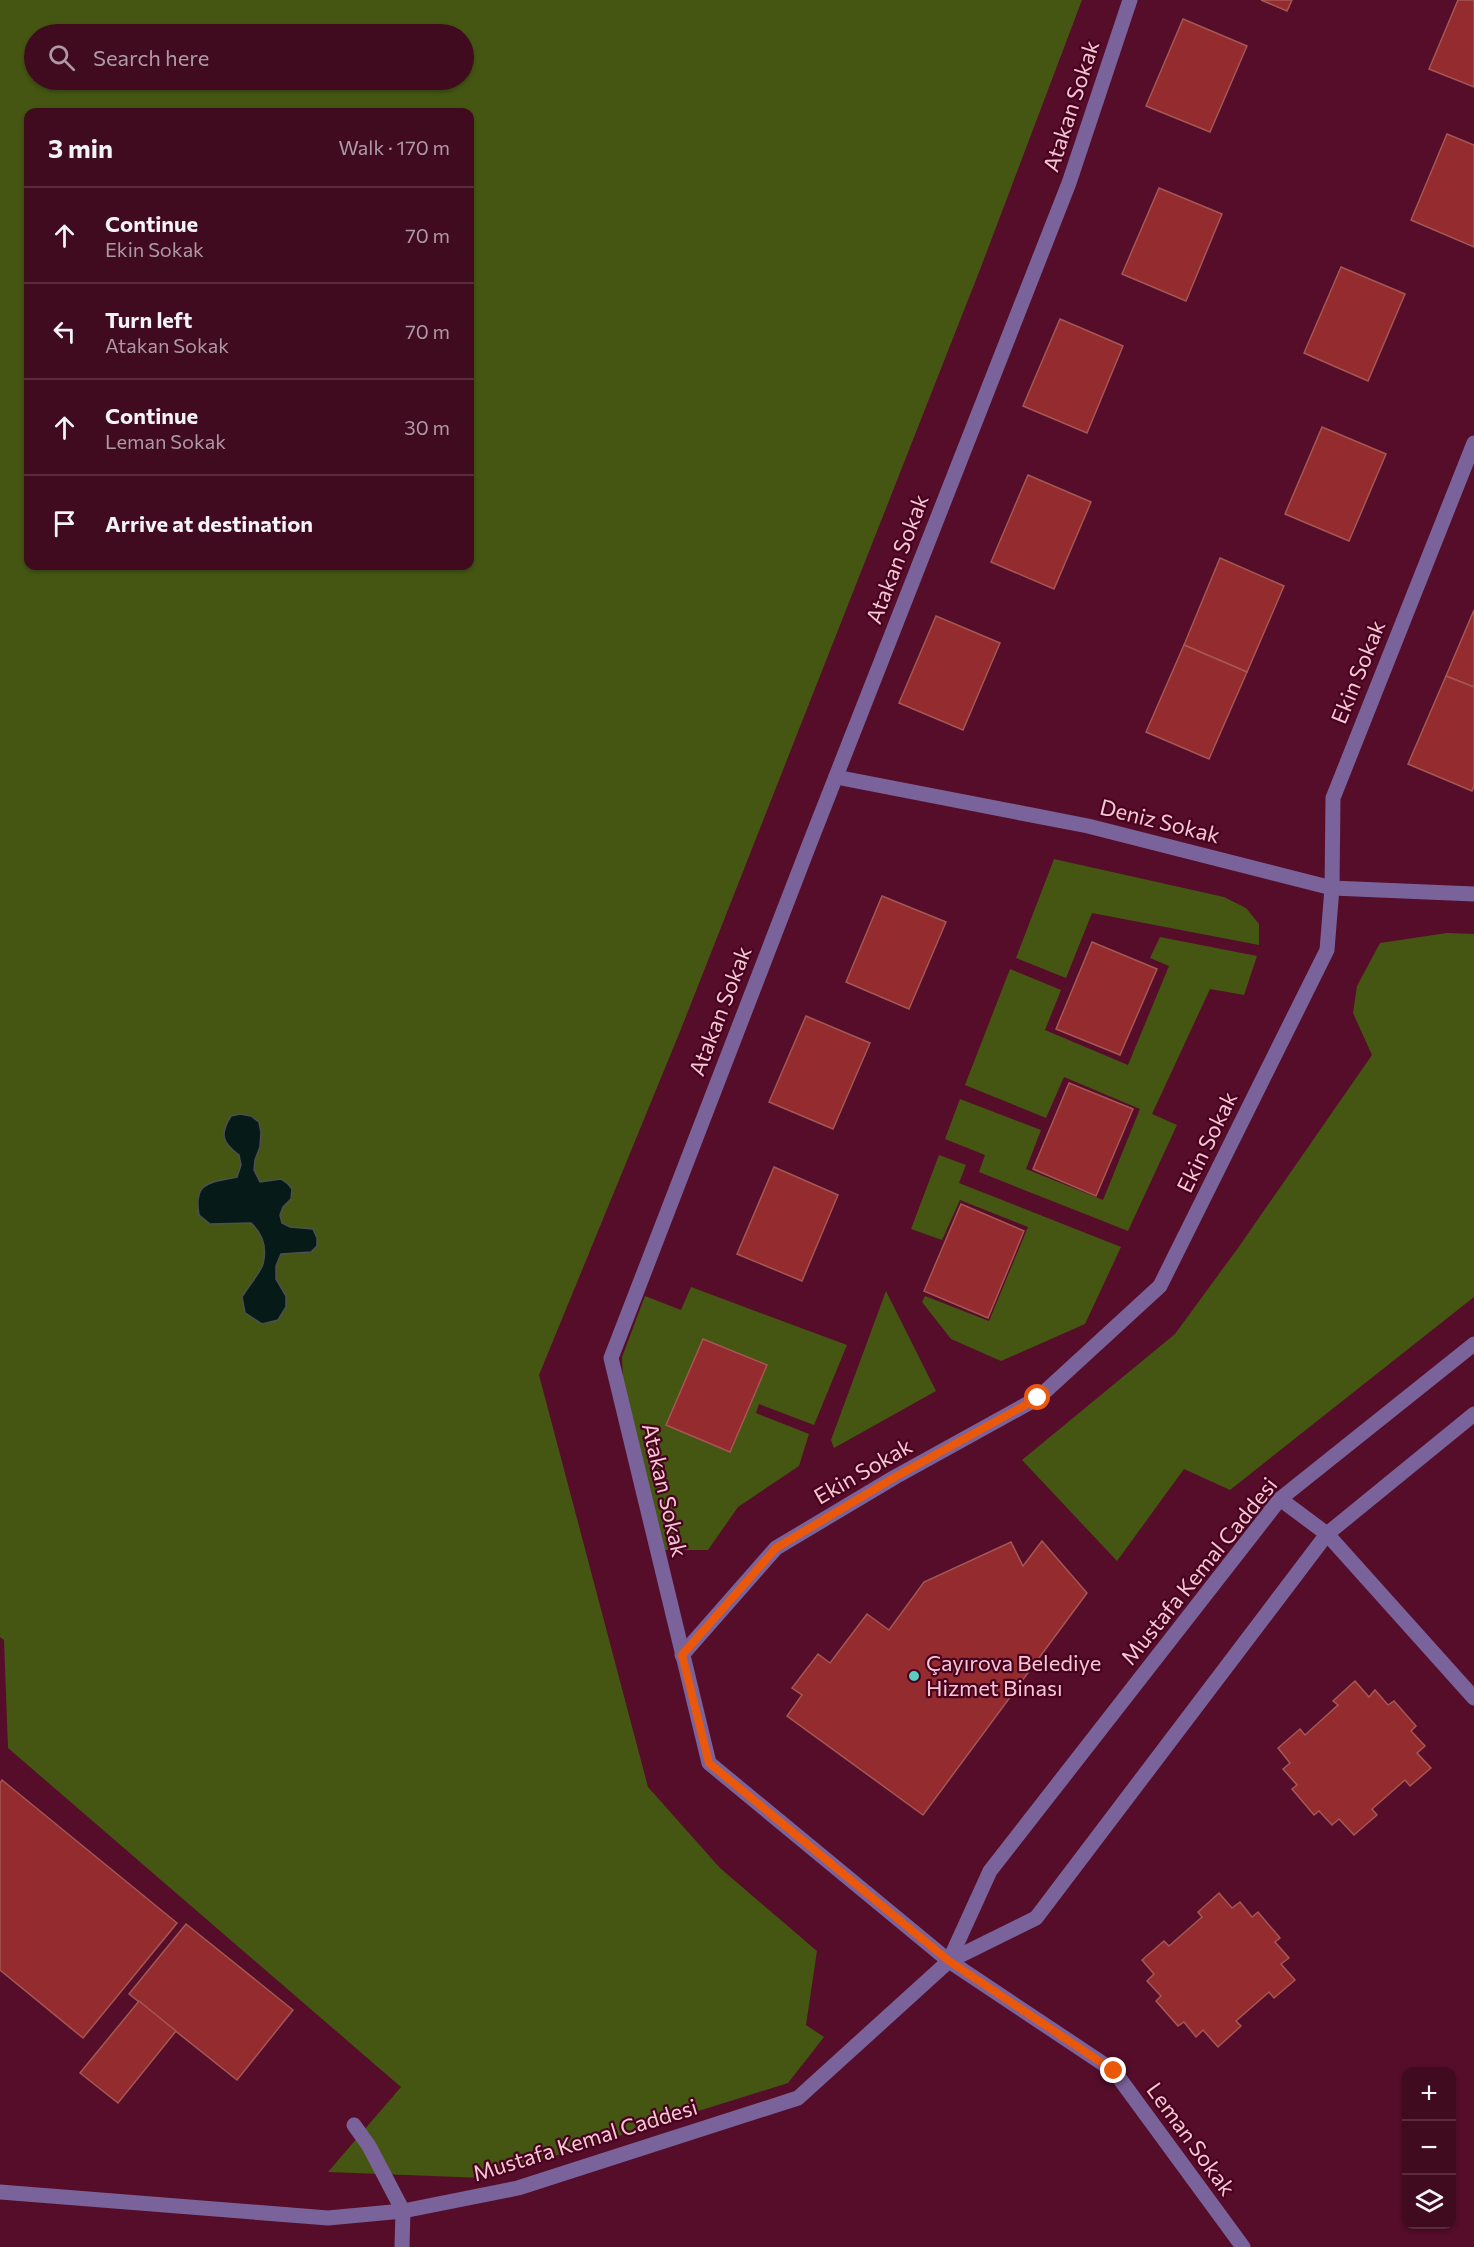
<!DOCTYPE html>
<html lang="en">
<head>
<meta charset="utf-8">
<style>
	body { margin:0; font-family:Commissioner,sans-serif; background:#4b182c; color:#f1f3f6 }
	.controls { position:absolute; right:18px; bottom:18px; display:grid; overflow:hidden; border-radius:12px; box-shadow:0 2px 4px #0004 }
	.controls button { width:54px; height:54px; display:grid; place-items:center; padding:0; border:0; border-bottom:2px solid #592b3d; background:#400a1f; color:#f1f3f6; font:30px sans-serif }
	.stop { position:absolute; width:18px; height:18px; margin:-14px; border:4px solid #ea580c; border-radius:50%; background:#fff }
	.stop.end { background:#ea580c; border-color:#fff; box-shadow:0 2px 6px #0008 }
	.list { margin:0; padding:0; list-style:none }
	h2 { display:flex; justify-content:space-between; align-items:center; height:78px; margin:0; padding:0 24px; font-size:26px }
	h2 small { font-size:20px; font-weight:400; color:#ae9aa4 }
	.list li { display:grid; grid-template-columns:39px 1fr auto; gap:18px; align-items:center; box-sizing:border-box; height:96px; padding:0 24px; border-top:2px solid #592b3d }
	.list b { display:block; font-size:22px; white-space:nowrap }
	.list p { margin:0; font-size:20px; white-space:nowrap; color:#ae9aa4 }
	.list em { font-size:20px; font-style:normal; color:#ae9aa4 }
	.icon { flex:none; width:33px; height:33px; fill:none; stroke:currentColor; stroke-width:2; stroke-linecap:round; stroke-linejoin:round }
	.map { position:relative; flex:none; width:1474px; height:2247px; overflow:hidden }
	.search { position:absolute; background:#400a1f; box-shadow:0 2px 4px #0004; left:24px; top:24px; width:450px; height:66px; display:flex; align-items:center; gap:15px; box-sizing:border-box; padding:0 21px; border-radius:33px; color:#ae9aa4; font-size:22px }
	.panel { position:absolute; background:#400a1f; box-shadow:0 2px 4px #0004; left:24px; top:108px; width:450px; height:462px; border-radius:12px }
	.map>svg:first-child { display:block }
	.green { fill:#455613; fill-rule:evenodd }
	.water { fill:#061b18; stroke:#4d4f50; stroke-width:1.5 }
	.building { fill:#932b2f; stroke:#a55754; stroke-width:1.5 }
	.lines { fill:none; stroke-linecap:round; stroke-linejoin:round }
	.minor { stroke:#7a629a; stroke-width:15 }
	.route { stroke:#ea580c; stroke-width:8 }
	.poi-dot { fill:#5acebe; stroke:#48011f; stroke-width:2 }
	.labels { text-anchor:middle; stroke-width:4.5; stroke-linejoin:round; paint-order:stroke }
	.street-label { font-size:22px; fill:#f4c8d2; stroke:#48011f }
	.poi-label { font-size:22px; fill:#f4c8d2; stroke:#48011f; text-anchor:start }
</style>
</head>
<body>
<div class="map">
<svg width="1474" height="2247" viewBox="0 0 1474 2247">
	<rect width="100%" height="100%" fill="#550d29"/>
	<g class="green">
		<path d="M0 0H1082L981 267 681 1029 539 1375 648 1787 720 1868 817 1951 806 2025 824 2037 788 2083 484 2178 328 2172 401 2087 8 1748 4 1640 0 1637ZM34 34H464V80H34ZM28 112H470V566H28Z"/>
		<polygon points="1054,859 1224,897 1246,908 1259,924 1259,945 1092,913 1066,978 1016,958"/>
		<polygon points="1447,933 1474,934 1474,1297 1230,1490 1184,1469 1117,1561 1022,1460 1175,1334 1238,1248 1372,1055 1353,1013 1357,986 1380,943"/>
		<polygon points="1160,937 1257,956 1244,995 1210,989 1152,1114 1177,1125 1128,1231 979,1172 985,1155 945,1139 960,1099 1041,1130 1026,1169 1103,1200 1140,1109 1064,1077 1046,1118 965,1085 1010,969 1061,990 1045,1030 1128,1065 1169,966 1150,958"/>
		<polygon points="939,1155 966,1165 959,1183 1121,1247 1085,1324 1001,1361 951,1339 922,1302 925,1296 989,1321 1028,1227 960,1200 942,1240 911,1229"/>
		<polygon points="691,1287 847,1345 814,1425 759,1404 756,1413 809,1434 799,1466 738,1507 708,1550 664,1550 623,1383 622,1357 645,1296 681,1310"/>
		<polygon points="886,1291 936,1391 834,1448 831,1440"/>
	</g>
	<path class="water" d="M240 1114 251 1116 259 1122 261 1132 260 1147 255 1160 254 1170 260 1182 281 1179 288 1184 292 1189 291 1199 283 1207 280 1215 282 1223 290 1227 313 1229 317 1238V1246L311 1252 281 1254 276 1266V1279L286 1296V1307L278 1320 262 1324 245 1313 242 1297C246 1290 262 1270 263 1264 267 1248 263 1234 251 1223L210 1224 199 1215C193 1181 210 1183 237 1177L241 1165 239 1155C223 1143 219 1135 231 1116Z"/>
	<g class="building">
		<polygon points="1261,0 1292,0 1287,11"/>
		<polygon points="1458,0 1474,0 1474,87 1429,69"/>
		<polygon points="1183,19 1247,46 1210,132 1146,106"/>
		<polygon points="1447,134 1474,145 1474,247 1411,220"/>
		<polygon points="1159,188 1222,214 1186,301 1122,274"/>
		<polygon points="1341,267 1405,294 1368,381 1304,353"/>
		<polygon points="1060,319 1123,346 1087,433 1023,406"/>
		<polygon points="1322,427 1386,454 1349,541 1285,514"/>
		<polygon points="1028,475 1091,502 1054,589 991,562"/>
		<polygon points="1220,558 1284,586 1247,672 1184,645"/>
		<polygon points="1474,610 1474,687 1446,676"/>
		<polygon points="936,616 1000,643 963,730 899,703"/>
		<polygon points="1184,645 1247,672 1209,759 1146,732"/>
		<polygon points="1446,676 1474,687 1474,786 1472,791 1408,764"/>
		<polygon points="882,896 946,922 909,1009 846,982"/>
		<polygon points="1092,942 1157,969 1120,1055 1056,1029"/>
		<polygon points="806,1016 870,1043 833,1129 769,1102"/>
		<polygon points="1069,1083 1133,1109 1096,1196 1033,1169"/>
		<polygon points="774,1167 838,1195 802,1281 737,1254"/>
		<polygon points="961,1204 1024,1231 988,1318 924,1291"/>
		<polygon points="703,1339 767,1365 730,1452 666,1425"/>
		<polygon points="1042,1541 1087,1593 923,1815 787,1716 802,1695 792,1688 818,1654 830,1663 867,1614 889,1630 924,1582 1011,1542 1023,1566"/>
		<polygon points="1355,1681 1369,1697 1375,1690 1388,1705 1394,1701 1416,1726 1411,1731 1425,1746 1417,1753 1431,1768 1410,1786 1405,1780 1372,1809 1377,1815 1354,1835 1339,1819 1332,1825 1319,1811 1314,1815 1292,1789 1297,1785 1283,1769 1290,1763 1278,1748 1300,1729 1305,1735 1338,1705 1333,1701"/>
		<polygon points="2,1780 177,1923 83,2038 0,1970 0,1783"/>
		<polygon points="1219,1893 1232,1908 1240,1902 1252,1917 1258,1912 1280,1938 1275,1942 1289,1958 1281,1964 1295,1980 1274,1998 1269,1992 1236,2021 1241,2026 1218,2047 1203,2030 1196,2037 1184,2022 1178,2026 1156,2001 1161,1996 1147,1981 1154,1974 1142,1960 1164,1941 1169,1946 1202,1917 1198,1912"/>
		<polygon points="186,1924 293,2010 237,2080 129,1994"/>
		<polygon points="139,2001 176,2031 118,2103 80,2073"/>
	</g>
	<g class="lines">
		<g class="minor">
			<polyline points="1130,0 1069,183 811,840 611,1358 709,1763 949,1961 1114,2071 1243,2247"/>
			<polyline points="836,777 1088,826 1332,888 1474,894"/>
			<polyline points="1280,1499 1327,1534 1474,1698"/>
			<polyline points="682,1655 776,1548 895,1477 1038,1398 1160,1286 1327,950 1332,888 1333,798 1474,443"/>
			<polyline points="949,1961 990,1871 1280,1499 1474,1344"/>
			<polyline points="354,2125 369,2146 403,2211 402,2247"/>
			<polyline points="0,2192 328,2218 403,2211 518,2188 798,2098 949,1961 1036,1918 1327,1534 1474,1414"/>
		</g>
	</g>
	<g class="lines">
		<polyline class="route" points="1038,1398 895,1477 776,1548 682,1655 709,1763 949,1961 1114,2071"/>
	</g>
	<circle class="poi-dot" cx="914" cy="1676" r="6"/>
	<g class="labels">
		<g class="street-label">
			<text transform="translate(1071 106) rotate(-72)" y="8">Atakan Sokak</text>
			<text transform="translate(897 559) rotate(-69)" y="8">Atakan Sokak</text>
			<text transform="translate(1358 672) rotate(-68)" y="8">Ekin Sokak</text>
			<text transform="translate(1160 821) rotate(14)" y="8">Deniz Sokak</text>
			<text transform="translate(720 1011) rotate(-69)" y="8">Atakan Sokak</text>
			<text transform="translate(1207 1142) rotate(-64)" y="8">Ekin Sokak</text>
			<text transform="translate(863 1471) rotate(-30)" y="8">Ekin Sokak</text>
			<text transform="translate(665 1490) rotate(77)" y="8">Atakan Sokak</text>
			<text transform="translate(1199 1571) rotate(-51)" y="8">Mustafa Kemal Caddesi</text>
			<text transform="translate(1191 2139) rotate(54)" y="8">Leman Sokak</text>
			<text transform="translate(585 2140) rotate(-17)" y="8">Mustafa Kemal Caddesi</text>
		</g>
		<g class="poi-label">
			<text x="926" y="1671">Çayırova Belediye<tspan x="926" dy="25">Hizmet Binası</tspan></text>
		</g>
	</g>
</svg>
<div class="controls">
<button>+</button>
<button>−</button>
<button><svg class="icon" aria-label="layers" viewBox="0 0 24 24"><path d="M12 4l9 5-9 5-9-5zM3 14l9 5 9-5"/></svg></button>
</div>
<div class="stop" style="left:1038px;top:1398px"></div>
<div class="stop end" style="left:1114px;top:2071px"></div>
<div class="search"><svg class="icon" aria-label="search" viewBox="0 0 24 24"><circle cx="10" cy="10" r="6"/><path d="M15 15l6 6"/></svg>Search here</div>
<section class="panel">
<h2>3 min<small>Walk · 170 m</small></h2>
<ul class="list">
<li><svg class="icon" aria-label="ahead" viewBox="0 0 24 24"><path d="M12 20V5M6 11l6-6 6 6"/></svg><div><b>Continue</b><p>Ekin Sokak</p></div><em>70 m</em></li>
<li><svg class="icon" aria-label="left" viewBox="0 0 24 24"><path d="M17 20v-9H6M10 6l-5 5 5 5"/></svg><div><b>Turn left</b><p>Atakan Sokak</p></div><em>70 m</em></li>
<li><svg class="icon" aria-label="ahead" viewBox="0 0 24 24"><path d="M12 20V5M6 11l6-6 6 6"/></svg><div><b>Continue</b><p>Leman Sokak</p></div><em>30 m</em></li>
<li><svg class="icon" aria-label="arrive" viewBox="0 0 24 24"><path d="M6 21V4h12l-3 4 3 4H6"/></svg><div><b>Arrive at destination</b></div></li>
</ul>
</section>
</div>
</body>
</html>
